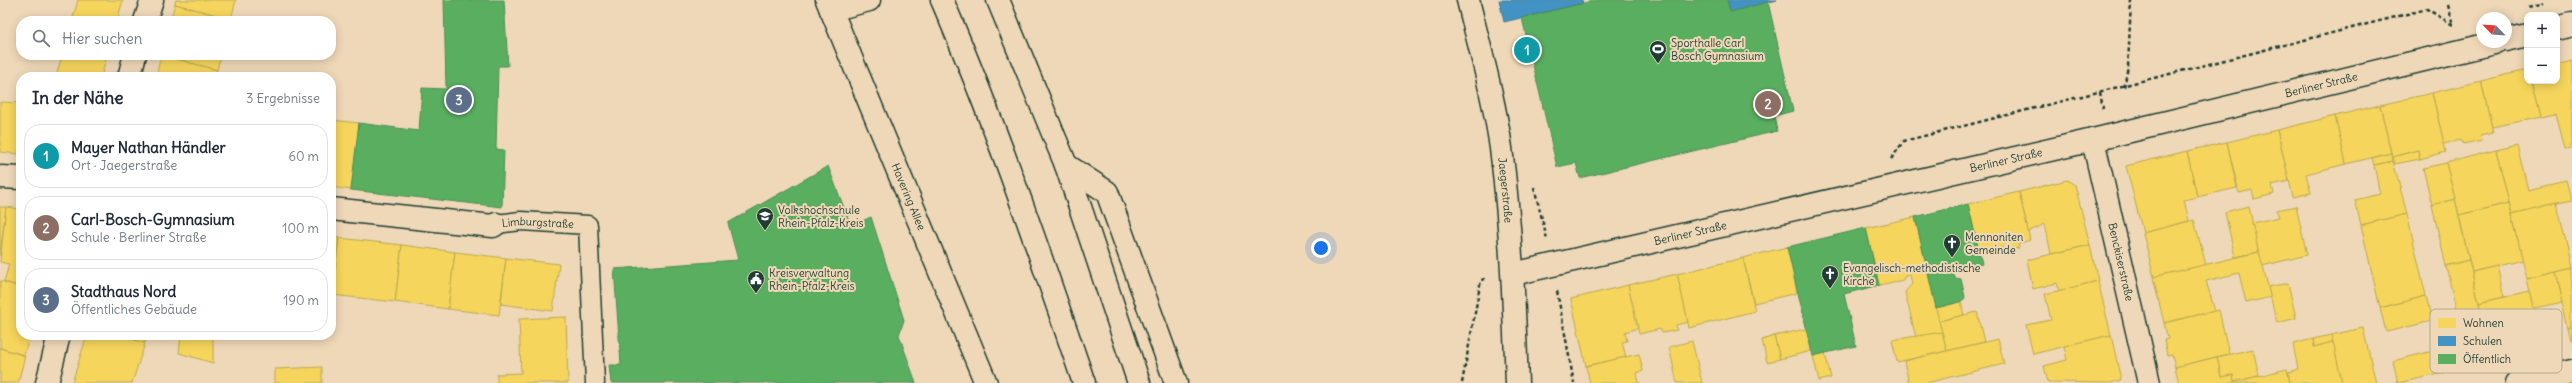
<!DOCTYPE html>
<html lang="de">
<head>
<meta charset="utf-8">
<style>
	body { margin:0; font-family:Delius,sans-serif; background:#f2f2f3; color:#1f2937 }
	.controls { position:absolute; right:12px; top:12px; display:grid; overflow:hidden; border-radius:8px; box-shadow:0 2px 10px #0003 }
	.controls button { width:36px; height:36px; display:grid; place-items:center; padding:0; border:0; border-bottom:1px solid #e0e1e3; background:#fff; color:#1f2937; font:20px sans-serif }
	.compass { position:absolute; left:2476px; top:12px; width:36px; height:36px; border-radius:50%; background:#fff; box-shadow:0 2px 10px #0003; rotate:295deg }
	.you { position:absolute; left:1321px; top:248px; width:14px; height:14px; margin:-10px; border:3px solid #fff; border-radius:50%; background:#1a73e8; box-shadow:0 0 0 6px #1a73e833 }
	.badge { display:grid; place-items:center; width:26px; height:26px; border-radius:50%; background:#1f3d34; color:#fff; font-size:13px; font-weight:700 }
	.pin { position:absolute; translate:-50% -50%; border:2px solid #fff; box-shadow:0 1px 4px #0006 }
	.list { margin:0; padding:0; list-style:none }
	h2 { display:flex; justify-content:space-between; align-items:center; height:52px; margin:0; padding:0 16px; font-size:17px }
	h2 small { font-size:13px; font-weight:400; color:#747a83 }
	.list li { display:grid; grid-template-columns:26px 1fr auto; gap:12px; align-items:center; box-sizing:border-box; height:64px; margin:0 8px 8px; padding:0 8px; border:1px solid #e0e1e3; border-radius:16px }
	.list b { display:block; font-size:15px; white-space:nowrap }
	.list p { margin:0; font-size:13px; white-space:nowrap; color:#747a83 }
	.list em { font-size:13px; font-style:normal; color:#747a83 }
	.icon { flex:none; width:22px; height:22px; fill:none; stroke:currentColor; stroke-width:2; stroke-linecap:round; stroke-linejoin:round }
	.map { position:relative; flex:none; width:2572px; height:383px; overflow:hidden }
	.search { position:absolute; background:#fff; box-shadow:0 2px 10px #0003; left:16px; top:16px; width:320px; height:44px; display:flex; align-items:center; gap:10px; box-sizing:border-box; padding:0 14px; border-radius:16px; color:#747a83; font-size:15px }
	.panel { position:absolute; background:#fff; box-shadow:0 2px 10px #0003; left:16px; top:72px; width:320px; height:268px; border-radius:16px }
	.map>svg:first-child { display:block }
	.homes { fill:#f6d55c; stroke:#b6a750 }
	.schools { fill:#4393c3; stroke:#387998 }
	.public { fill:#5aae61; stroke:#488c54 }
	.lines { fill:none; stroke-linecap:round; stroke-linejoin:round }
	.pedestrian-casing { stroke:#1f3d34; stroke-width:21 }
	.minor-casing { stroke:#1f3d34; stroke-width:25 }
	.trunk-casing { stroke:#1f3d34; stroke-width:25 }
	.path { stroke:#1f3d34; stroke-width:2.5; stroke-dasharray:4 3; stroke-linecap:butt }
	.pedestrian { stroke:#efd8b7; stroke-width:18 }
	.minor { stroke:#efd8b7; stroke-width:22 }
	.trunk { stroke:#efd8b7; stroke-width:22 }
	.labels { text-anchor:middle; stroke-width:4; stroke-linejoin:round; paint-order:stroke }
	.poi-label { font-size:11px; fill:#1f3d34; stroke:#efd8b7; text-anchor:start }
	.street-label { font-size:11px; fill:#1f3d34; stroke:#efd8b7 }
	.key { fill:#efd8b7; stroke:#b1aa90; stroke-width:1 }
	.key-label { font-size:11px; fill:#1f3d34 }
</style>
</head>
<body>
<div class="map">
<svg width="2572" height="383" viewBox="0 0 2572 383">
	<rect width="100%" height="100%" fill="#efd8b7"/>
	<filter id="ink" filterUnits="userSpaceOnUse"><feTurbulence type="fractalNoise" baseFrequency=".025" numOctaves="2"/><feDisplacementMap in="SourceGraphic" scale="8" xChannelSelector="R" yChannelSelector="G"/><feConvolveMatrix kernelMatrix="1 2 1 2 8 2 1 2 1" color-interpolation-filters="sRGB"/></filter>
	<g filter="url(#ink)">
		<g class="homes">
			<polygon points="78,0 123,0 117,21 72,21"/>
			<polygon points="176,0 236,0 231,19 175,4"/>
			<polygon points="175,4 231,19 231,21 170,21"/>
			<polygon points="62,55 107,55 101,77 56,77"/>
			<polygon points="161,55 221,55 217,70"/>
			<polygon points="161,55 217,70 215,77 156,77"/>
			<polygon points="2572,59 2572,147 2565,149 2556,114 2541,117 2532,81 2557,81 2557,63"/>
			<polygon points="2527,70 2527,81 2532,81 2541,117 2492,127 2481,81"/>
			<polygon points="2481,81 2493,132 2481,135 2482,140 2463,144 2461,140 2444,144 2432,93"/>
			<polygon points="2432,93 2446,152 2420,159 2418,150 2392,157 2380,105"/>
			<polygon points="0,102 21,103 19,154 0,152"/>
			<polygon points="2380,105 2391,153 2346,164 2335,116"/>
			<polygon points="2335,116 2346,164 2306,174 2311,193 2293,197 2277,130"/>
			<polygon points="331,120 359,123 351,190 331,187"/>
			<polygon points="2277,130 2289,181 2272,185 2274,194 2254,199 2252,190 2239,193 2227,142"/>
			<polygon points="2227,142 2237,188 2197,197 2187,151"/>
			<polygon points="2517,145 2528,190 2565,181 2570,200 2512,214 2496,150"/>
			<polygon points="2418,150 2420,159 2395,164 2393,157"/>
			<polygon points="2496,150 2509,203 2459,215 2446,163"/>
			<polygon points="2187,151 2197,197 2184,200 2189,221 2143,233 2126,166"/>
			<polygon points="2391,153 2393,161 2374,165 2372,158"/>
			<polygon points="2393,161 2407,214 2361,225 2355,200 2380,194 2374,165"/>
			<polygon points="2446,163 2455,199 2432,205 2423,168"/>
			<polygon points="2067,180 2075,185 2090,245 2051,254 2045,224 2028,232 2019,192"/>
			<polygon points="2019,192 2030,240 2018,244 2019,248 2002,252 2002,247 1979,252 1968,204"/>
			<polygon points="2455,199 2469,260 2446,266 2432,205"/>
			<polygon points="2509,203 2523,260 2472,272 2459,215"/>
			<polygon points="2557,203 2572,268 2527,279 2512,214"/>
			<polygon points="2249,206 2259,252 2235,257 2225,212"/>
			<polygon points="2296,206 2307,255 2262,266 2252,223 2279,217 2277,210"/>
			<polygon points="0,207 6,207 0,256"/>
			<polygon points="6,207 21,209 21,287 4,282 9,264 0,262"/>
			<polygon points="2407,214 2426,296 2380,308 2361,225"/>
			<polygon points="1915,217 1942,332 1916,338 1905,292 1912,284 1910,275 1905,276 1903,280 1879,285 1866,228"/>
			<polygon points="2194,220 2206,265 2154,277 2143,233"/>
			<polygon points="331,237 339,238 332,295 331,295"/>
			<polygon points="339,238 402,245 395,302 332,295"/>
			<polygon points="402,245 455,252 448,309 395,302"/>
			<polygon points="2090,245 2098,281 2059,291 2057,283 2033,289 2027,260"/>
			<polygon points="1787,247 1797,293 1754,303 1743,258"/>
			<polygon points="455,252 506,258 499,315 448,309"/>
			<polygon points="2259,252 2271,297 2246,303 2239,273 2206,281 2215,311 2164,323 2153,277"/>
			<polygon points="506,258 559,264 553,311 501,304"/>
			<polygon points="1743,258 1755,311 1689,328 1677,274"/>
			<polygon points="2469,260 2492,358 2458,366 2453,344 2462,335 2446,266"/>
			<polygon points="2497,266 2504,297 2479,303 2472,272"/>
			<polygon points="2572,268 2572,326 2568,327 2555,272"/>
			<polygon points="2555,272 2562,302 2534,308 2527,279"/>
			<polygon points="1677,274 1688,322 1676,325 1677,330 1662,333 1660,329 1639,334 1628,285"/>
			<polygon points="0,281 21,287 21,335 30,335 24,355 0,348"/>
			<polygon points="2098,281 2111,335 2033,354 2026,325 2051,320 2045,294"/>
			<polygon points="2288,283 2296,318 2277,323 2268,287"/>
			<polygon points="1628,285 1638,328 1625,332 1627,341 1622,342 1626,357 1586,366 1571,299"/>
			<polygon points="2530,291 2543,346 2492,358 2479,303"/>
			<polygon points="2426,296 2432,321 2386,332 2380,308"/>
			<polygon points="1961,302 1964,315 1939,321 1936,308"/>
			<polygon points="2219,310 2229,354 2175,367 2172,354 2167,355 2164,340 2168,339 2164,323"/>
			<polygon points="1977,312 1984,342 1947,351 1939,321"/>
			<polygon points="566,317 568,383 497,383 497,374 521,373 519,319"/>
			<polygon points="2572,326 2572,340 2571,340 2568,327"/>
			<polygon points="2363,328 2376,383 2342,383 2331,335"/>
			<polygon points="1806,329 1811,351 1780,359 1774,336"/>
			<polygon points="1942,332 1947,351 1897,362 1892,340"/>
			<polygon points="87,335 119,335 145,343 132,383 72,383"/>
			<polygon points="119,335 147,335 145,343"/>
			<polygon points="181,335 213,335 213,363 179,353"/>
			<polygon points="2111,335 2121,380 2110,383 2048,382 2044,366 2067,360 2064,346"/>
			<polygon points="2331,335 2333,342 2314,347 2313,339"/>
			<polygon points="1774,336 1780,359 1767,362 1762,340"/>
			<polygon points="1998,339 2004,364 1926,383 1909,383 1904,361"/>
			<polygon points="2313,339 2314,347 2333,342 2342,383 2290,383 2288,372 2298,369 2293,344"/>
			<polygon points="1692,341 1702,383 1677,383 1669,347"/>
			<polygon points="0,348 25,356 18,383 0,383"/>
			<polygon points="2253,349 2259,376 2234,382 2233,375 2221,377 2217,357"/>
			<polygon points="2437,350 2444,373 2398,383 2393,361"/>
			<polygon points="1825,353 1831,378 1819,381 1813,356"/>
			<polygon points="1639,354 1643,371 1637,373 1639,383 1590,383 1586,366"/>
			<polygon points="2217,357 2221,377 2233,375 2234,382 2287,369 2290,383 2179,383 2175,367"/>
			<polygon points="322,367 322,383 275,383 275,369"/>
		</g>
		<g class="schools">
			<polygon points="1499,0 1582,0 1583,3 1504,22"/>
			<polygon points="1727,0 1777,0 1730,12"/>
		</g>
		<g class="public">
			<polygon points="444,0 504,0 508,66 498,66 496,149 504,150 502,207 351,190 359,123 419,131 422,88 446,89"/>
			<polygon points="1597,0 1727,0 1730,12 1768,2 1793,111 1774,116 1777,131 1580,178 1576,163 1557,167 1522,18"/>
			<polygon points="828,166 851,226 871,217 904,320 899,335 916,383 611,383 609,365 621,365 614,269 738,260 728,223"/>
			<polygon points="1968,204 1982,264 1953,271 1955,278 1961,279 1965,297 1963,301 1936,308 1915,217"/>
			<polygon points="1866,228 1879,285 1844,294 1856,346 1813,356 1787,247"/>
		</g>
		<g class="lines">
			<defs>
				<g id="pedestrian">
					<path id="s1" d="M496 224 521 221 588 225 595 383"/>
				</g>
				<g id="minor">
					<path id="s2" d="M827 0 986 383"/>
					<path id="s3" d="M1468 0C1480 49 1494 98 1501 148 1511 226 1514 305 1517 383"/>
					<polyline points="831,10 869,0"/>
					<polyline points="145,21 152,0"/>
					<polyline points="2557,28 2572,24"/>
					<polyline points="2506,40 2527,35"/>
					<polyline points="129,77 135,55"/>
					<path id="s4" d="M2093 140 2149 383"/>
					<polyline points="0,177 21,178"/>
					<polyline points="331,209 493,226 496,224"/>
					<path id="s5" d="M1513 274 2093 140 2498 42"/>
					<polyline points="47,383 59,335"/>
					<polyline points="2517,383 2572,370"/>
				</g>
				<g id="trunk">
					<path d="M942 0C996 125 1040 254 1084 383"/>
					<polyline points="998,0 1066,165 1139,383"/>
					<polyline points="1066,165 1107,192 1176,383"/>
				</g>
			</defs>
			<use href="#pedestrian" class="pedestrian-casing"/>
			<use href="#minor" class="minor-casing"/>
			<use href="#trunk" class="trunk-casing"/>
			<g class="path">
				<polyline points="2448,5 2453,25"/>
				<polyline points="2529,7 2544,3"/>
				<polyline points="2124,87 2128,67 2131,0"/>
				<polyline points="2100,92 2103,109"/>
				<polyline points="1891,159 1904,141 2427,9 2453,25"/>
				<polyline points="1534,187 1547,239"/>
				<polyline points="1557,291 1574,383"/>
				<polyline points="1462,383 1481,280 1485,279"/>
			</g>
			<use href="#pedestrian" class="pedestrian"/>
			<use href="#minor" class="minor"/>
			<use href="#trunk" class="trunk"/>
		</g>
	</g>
	<defs>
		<symbol id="stadium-pin" viewBox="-11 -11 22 30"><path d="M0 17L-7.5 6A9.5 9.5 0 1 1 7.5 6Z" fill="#1f3d34" stroke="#efd8b7"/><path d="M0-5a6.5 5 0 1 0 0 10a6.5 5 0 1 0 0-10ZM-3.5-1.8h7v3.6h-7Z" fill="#fff"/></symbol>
		<symbol id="university-pin" viewBox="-11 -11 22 30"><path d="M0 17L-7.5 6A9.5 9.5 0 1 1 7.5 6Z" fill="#1f3d34" stroke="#efd8b7"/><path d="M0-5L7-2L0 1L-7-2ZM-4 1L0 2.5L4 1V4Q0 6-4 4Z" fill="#fff"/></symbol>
		<symbol id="church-pin" viewBox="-11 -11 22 30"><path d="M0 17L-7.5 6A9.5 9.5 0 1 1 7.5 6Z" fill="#1f3d34" stroke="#efd8b7"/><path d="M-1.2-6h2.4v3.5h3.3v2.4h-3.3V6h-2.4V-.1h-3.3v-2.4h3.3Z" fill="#fff"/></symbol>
		<symbol id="civic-pin" viewBox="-11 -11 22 30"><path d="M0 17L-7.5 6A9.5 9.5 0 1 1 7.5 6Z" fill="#1f3d34" stroke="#efd8b7"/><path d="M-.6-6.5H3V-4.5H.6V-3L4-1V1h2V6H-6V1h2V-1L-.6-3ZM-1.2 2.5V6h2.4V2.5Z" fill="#fff"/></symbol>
	</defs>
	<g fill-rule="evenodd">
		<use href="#stadium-pin" x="1648" y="39" width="20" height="27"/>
		<use href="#university-pin" x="755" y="206" width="20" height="27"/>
		<use href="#church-pin" x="1942" y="233" width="20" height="27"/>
		<use href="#church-pin" x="1820" y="264" width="20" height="27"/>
		<use href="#civic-pin" x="746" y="269" width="20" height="27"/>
	</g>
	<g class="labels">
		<g class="poi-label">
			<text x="1671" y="47">Sporthalle Carl<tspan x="1671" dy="13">Bosch Gymnasium</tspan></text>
			<text x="778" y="214">Volkshochschule<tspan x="778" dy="13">Rhein-Pfalz-Kreis</tspan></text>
			<text x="1965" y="241">Mennoniten<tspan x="1965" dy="13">Gemeinde</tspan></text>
			<text x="1843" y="272">Evangelisch-methodistische<tspan x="1843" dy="13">Kirche</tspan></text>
			<text x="769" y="277">Kreisverwaltung<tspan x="769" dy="13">Rhein-Pfalz-Kreis</tspan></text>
		</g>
		<g class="street-label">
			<text dy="4" stroke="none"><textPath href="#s5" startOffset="830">Berliner Straße</textPath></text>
			<text dy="4" stroke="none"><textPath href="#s5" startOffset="506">Berliner Straße</textPath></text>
			<text dy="4" stroke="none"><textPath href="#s3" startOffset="194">Jaegerstraße</textPath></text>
			<text dy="4" stroke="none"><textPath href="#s2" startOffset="213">Havering Allee</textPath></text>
			<text dy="4" stroke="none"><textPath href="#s1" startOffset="42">Limburgstraße</textPath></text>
			<text dy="4" stroke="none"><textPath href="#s5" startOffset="182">Berliner Straße</textPath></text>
			<text dy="4" stroke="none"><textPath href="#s4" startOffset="125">Benckiserstraße</textPath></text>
		</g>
	</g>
	<rect x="2430" y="309" width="132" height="64" rx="6" class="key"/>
	<rect x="2438" y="318" width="18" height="10" fill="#f6d55c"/>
	<rect x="2438" y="336" width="18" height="10" fill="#4393c3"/>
	<rect x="2438" y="354" width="18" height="10" fill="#5aae61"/>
	<g class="key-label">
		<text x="2463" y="327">Wohnen</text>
		<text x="2463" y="345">Schulen</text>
		<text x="2463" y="363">Öffentlich</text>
	</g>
</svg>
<div class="controls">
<button>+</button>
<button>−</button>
</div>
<svg class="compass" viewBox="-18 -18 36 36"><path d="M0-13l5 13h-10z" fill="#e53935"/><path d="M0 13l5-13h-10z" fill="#747a83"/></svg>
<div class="you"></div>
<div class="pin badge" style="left:1527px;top:50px;background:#0f9aa8">1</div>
<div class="pin badge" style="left:1768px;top:104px;background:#8d6e63">2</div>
<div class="pin badge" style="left:459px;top:100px;background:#5c6f8a">3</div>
<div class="search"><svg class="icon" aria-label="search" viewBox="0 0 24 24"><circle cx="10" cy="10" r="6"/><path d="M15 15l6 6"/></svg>Hier suchen</div>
<section class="panel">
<h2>In der Nähe<small>3 Ergebnisse</small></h2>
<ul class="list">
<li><span class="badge" style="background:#0f9aa8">1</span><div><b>Mayer Nathan Händler</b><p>Ort · Jaegerstraße</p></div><em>60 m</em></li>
<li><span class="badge" style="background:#8d6e63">2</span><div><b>Carl-Bosch-Gymnasium</b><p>Schule · Berliner Straße</p></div><em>100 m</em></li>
<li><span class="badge" style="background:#5c6f8a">3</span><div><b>Stadthaus Nord</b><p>Öffentliches Gebäude</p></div><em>190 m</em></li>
</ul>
</section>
</div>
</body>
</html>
